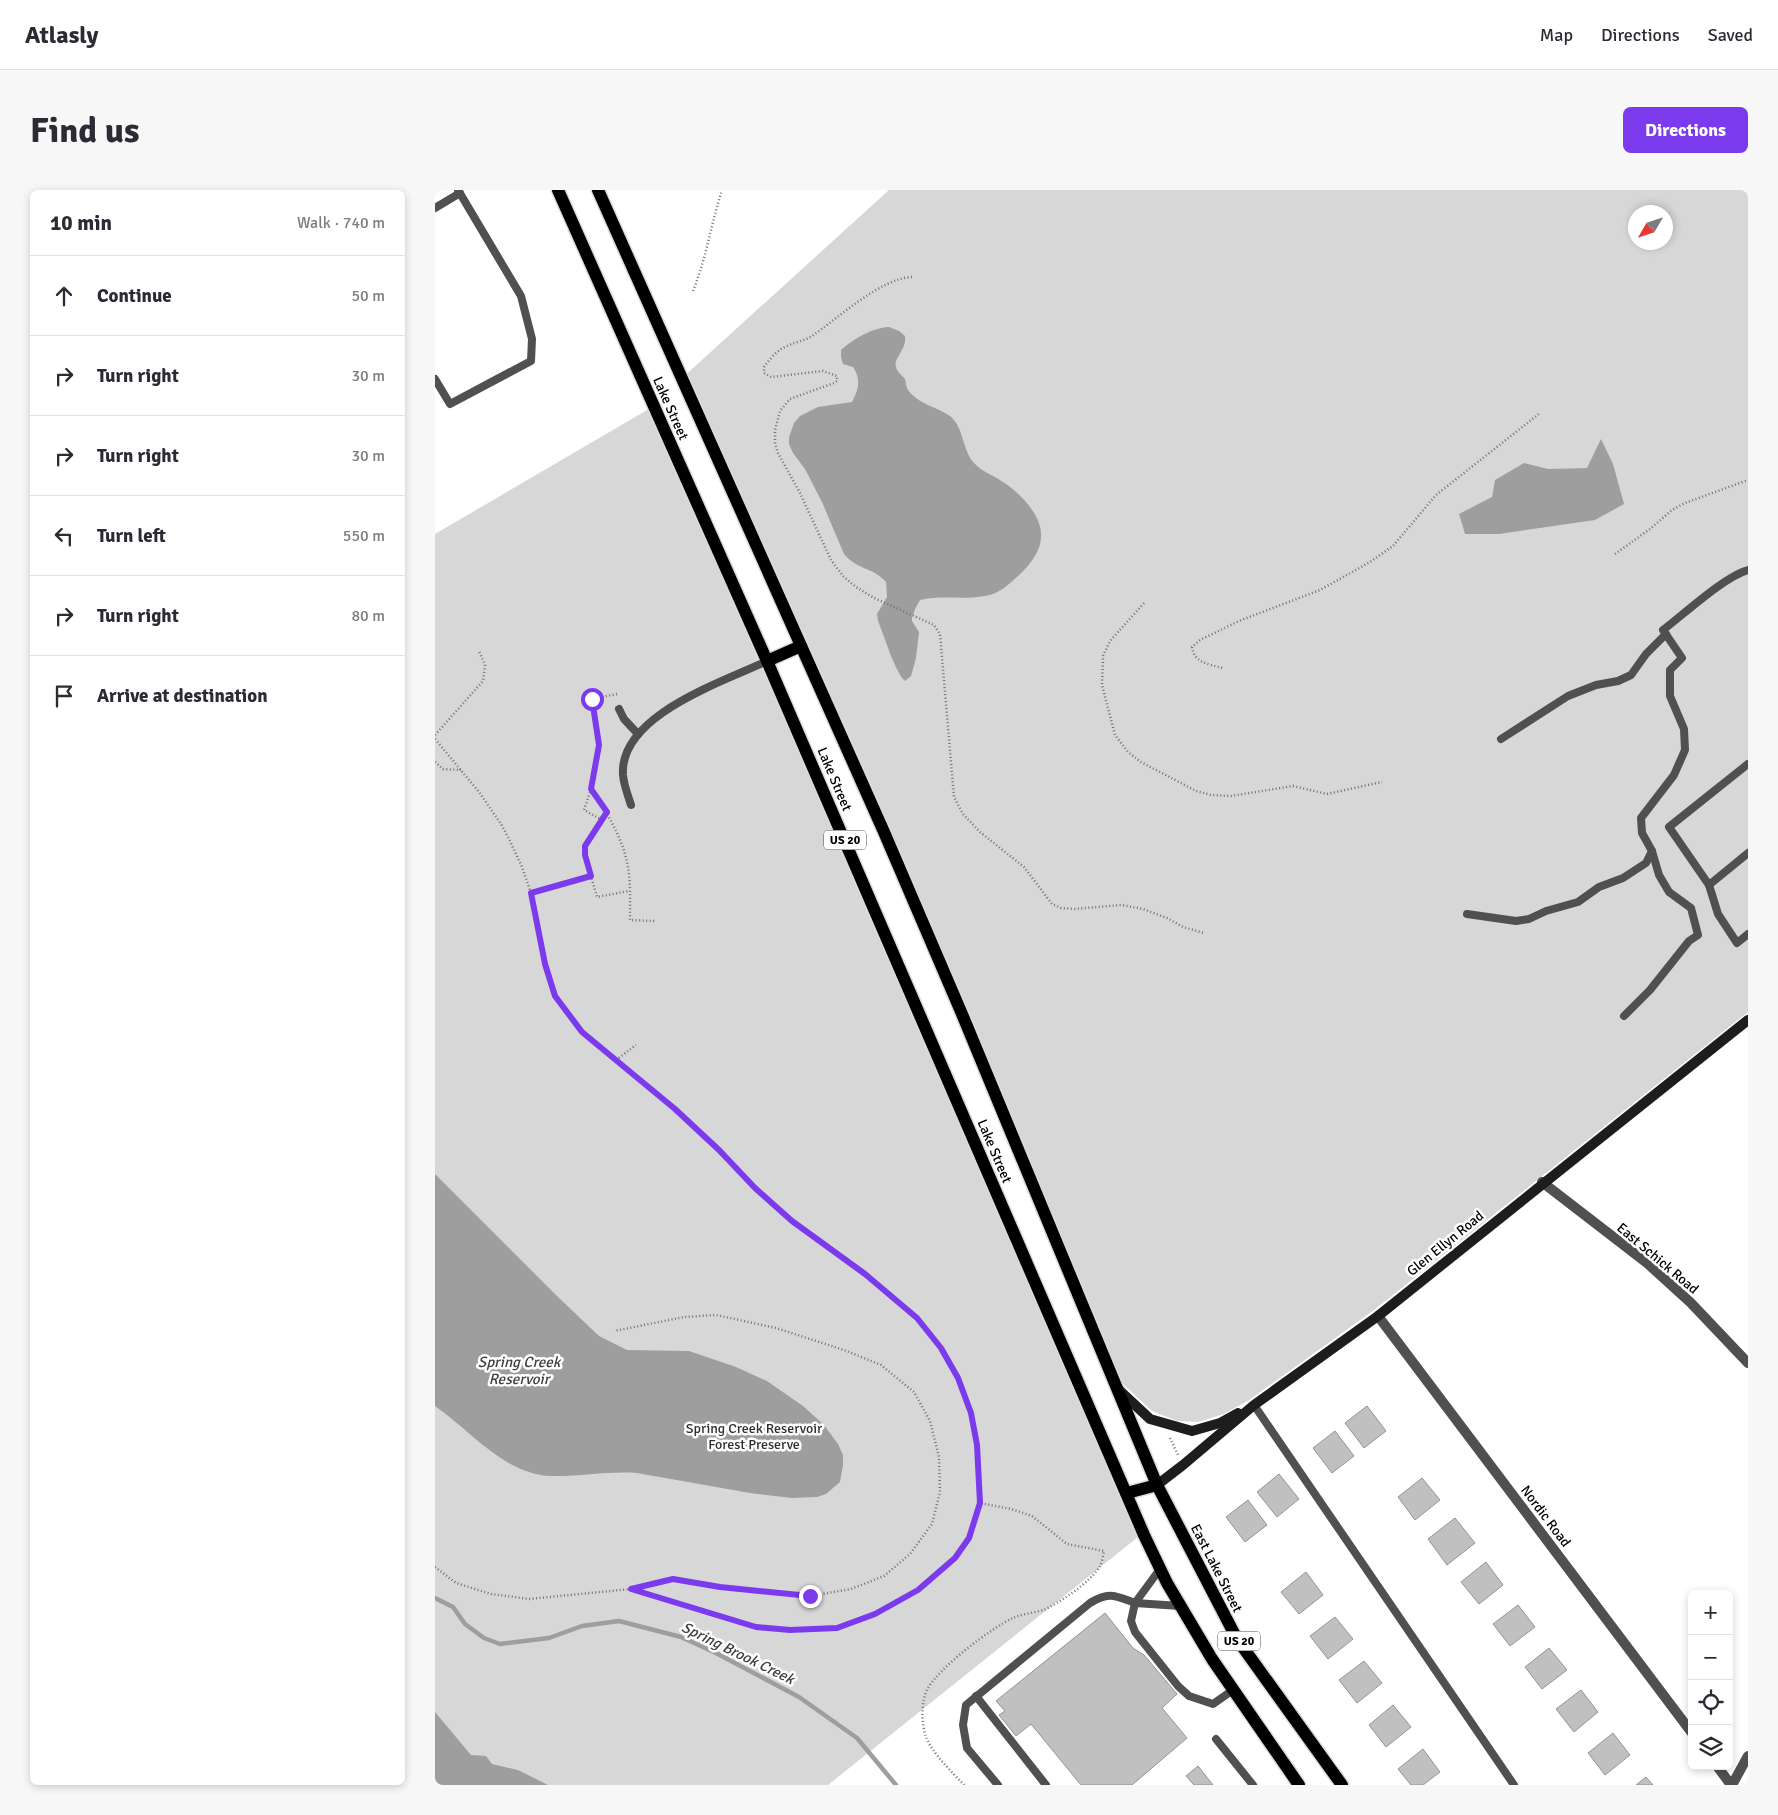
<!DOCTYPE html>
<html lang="en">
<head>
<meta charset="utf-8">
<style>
	body { margin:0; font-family:Signika,sans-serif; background:#f7f7f7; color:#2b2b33 }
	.controls { position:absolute; right:15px; bottom:15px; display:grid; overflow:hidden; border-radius:8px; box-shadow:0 2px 8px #0003 }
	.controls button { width:45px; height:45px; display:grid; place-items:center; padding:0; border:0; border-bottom:1px solid #e1e1e2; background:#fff; color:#2b2b33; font:25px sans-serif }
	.compass { position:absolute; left:1193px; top:15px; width:45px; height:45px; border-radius:50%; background:#fff; box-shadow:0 2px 8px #0003; rotate:231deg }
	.stop { position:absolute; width:15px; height:15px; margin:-11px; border:4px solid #7c3aed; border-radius:50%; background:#fff }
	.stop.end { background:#7c3aed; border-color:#fff; box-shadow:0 1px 5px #0008 }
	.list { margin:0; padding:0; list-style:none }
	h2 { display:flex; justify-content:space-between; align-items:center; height:65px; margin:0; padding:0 20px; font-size:21px }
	h2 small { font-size:16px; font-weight:400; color:#7c7c81 }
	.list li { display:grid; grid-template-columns:32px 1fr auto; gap:15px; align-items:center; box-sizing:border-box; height:80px; padding:0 20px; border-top:1px solid #e1e1e2 }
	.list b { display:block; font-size:19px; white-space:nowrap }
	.list em { font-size:16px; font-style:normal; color:#7c7c81 }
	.icon { flex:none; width:28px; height:28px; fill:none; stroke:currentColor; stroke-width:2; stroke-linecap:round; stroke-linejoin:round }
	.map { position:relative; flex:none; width:1313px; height:1595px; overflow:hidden; border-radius:8px }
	header { display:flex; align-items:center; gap:30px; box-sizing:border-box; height:70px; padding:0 25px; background:#fff; border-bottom:1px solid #e1e1e2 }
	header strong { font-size:24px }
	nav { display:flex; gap:28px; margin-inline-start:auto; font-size:18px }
	.intro { display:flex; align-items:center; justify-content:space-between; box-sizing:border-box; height:120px; padding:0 30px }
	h1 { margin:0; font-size:35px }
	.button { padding:12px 22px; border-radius:8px; background:#7c3aed; color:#fff; font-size:18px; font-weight:700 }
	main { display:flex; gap:30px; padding:0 30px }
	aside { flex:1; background:#fff; border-radius:8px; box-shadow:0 2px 8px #0003 }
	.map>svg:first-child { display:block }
	.green { fill:#d7d7d7; fill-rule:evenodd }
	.water { fill:#9e9e9e }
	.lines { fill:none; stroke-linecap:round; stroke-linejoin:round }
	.stream { stroke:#9e9e9e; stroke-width:4.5 }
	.building { fill:#c0c0c0; stroke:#949494 }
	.primary-casing { stroke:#dbdbdb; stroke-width:15 }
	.path { stroke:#727272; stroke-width:2.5; stroke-dasharray:1 2.5; stroke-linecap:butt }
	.lane { stroke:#505050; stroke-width:8 }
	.street { stroke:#505050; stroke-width:10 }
	.secondary { stroke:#1d1d1d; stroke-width:10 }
	.primary { stroke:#000; stroke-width:12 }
	.route { stroke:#7c3aed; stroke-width:6 }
	.labels { text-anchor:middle; stroke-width:5; stroke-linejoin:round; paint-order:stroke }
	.shield { fill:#fff; stroke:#4c4c4c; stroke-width:1 }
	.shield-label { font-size:12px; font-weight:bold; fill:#000 }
	.street-label { font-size:14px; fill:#000; stroke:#fff }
	.park-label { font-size:14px; fill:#2e2e2e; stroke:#fff }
	.water-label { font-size:15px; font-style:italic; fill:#3f3f3f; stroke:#fff }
</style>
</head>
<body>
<header>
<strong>Atlasly</strong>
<nav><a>Map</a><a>Directions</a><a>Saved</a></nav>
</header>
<div class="intro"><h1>Find us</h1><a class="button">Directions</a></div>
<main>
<aside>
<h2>10 min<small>Walk · 740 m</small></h2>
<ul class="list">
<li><svg class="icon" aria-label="ahead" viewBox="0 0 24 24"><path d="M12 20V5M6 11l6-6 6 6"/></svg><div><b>Continue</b></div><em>50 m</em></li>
<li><svg class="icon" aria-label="right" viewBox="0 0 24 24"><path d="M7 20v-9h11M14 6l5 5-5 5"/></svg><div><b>Turn right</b></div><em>30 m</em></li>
<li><svg class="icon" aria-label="right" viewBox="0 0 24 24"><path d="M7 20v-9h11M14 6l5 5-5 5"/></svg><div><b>Turn right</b></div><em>30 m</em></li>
<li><svg class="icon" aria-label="left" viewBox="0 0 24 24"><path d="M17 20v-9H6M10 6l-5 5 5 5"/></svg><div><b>Turn left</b></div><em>550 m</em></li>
<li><svg class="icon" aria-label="right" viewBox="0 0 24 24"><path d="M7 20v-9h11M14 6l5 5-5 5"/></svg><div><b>Turn right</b></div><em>80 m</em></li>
<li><svg class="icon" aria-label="arrive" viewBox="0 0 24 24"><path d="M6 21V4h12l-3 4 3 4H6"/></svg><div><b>Arrive at destination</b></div></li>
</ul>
</aside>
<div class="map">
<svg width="1313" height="1595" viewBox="0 0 1313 1595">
	<rect width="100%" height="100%" fill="#fff"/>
	<g class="green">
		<path d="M454 0H1313V822L939 1120 814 1210 789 1224 763 1232 742 1231 717 1221 688 1194 371 454 246 189ZM1200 22H1230V52H1200Z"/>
		<polygon points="219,216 708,1343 393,1595 97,1595 0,1549 0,344"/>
	</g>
	<g class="water">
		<path d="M454 137 464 141 470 146C472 160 458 168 461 177 462 182 467 185 470 189 471 193 471 197 473 200 483 214 502 217 515 226 529 237 527 260 539 273 547 282 558 285 568 292 576 297 584 304 591 312 616 341 608 363 582 387 572 396 563 404 550 406 529 410 506 405 485 410L481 417 477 427V431L484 442 481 468 476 486 470 491C460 482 449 445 443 431L442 424 452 407 451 392C438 377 422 380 409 364L387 312 370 279 358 263 354 254V247L359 233 365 226 383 217 417 212C424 199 426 189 418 177L408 174 406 167V160C418 149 437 138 454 137Z"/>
		<polygon points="1166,249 1178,274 1189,314 1160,330 1064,344 1030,344 1024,324 1057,307 1060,290 1089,273 1113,279 1152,278"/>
		<path d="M0 984 123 1107 164 1146 192 1160 254 1161 301 1177 332 1191 368 1216 389 1235 403 1254 408 1265V1275L405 1292 391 1304 382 1307 357 1308 315 1303 202 1283C173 1281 143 1287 114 1286 68 1283 35 1240 0 1216Z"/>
		<polygon points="0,1522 36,1565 51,1566 57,1574 83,1580 113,1595 0,1595"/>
	</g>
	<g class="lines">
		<polyline class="stream" points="0,1408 18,1417 30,1434 49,1448 65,1454 114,1448 147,1436 184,1431 246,1447 281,1463 364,1507 422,1548 461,1595"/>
	</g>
	<g class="building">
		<polygon points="932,1216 951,1241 929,1258 910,1233"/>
		<polygon points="900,1241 919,1266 897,1283 878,1258"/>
		<polygon points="844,1284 864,1309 842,1327 822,1302"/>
		<polygon points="987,1288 1005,1310 980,1330 963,1307"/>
		<polygon points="813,1310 832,1335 810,1352 791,1327"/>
		<polygon points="1020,1328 1040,1353 1012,1375 993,1349"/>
		<polygon points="1051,1372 1068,1395 1044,1414 1026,1392"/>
		<polygon points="871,1382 888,1405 864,1424 846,1402"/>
		<polygon points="1083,1415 1100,1437 1075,1456 1058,1434"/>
		<polygon points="670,1423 698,1458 709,1465 742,1504 727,1518 752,1548 697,1595 646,1595 596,1534 581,1546 564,1525 570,1521 561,1511"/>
		<polygon points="900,1427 918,1449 893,1469 875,1446"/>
		<polygon points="1114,1458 1132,1480 1107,1499 1090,1477"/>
		<polygon points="929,1471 947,1493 922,1513 904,1490"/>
		<polygon points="1146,1500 1163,1522 1139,1542 1121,1519"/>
		<polygon points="958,1515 976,1537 951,1557 934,1535"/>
		<polygon points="1178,1543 1195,1565 1170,1585 1153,1563"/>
		<polygon points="988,1559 1005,1582 988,1595 976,1595 963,1579"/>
		<polygon points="763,1576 778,1595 759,1595 751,1586"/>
		<polygon points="1211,1587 1218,1595 1201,1595"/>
	</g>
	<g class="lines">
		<defs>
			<g id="primary">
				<polyline points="123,0 332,471 709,1345 732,1393 777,1469 864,1595"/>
				<polyline points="163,0 449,642 527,824 722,1295 802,1449 907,1595"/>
				<polyline points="332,471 366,456"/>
				<polyline points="692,1303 722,1295"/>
			</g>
		</defs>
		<use href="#primary" class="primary-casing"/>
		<g class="path">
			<path d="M477 87C446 88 402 129 377 146 369 151 360 152 352 156 342 160 335 169 329 177V183L336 187 388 181 402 186V191L399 193 355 209 345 221 340 240V254L343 263 365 303 396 370 408 386 421 397 439 408 499 435 505 444 519 607 528 624 545 642 589 677 617 714 626 718 639 719 687 715 708 719 732 728 748 737 769 743"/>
			<path d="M258 101C271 69 276 34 287 0"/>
			<polyline points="1180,364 1215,339 1237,320 1250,313 1313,290"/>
			<polyline points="709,413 675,451 668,466 667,495 680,545 693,562 706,572 761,601 776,605 796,606 858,596 892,604 947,592"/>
			<path d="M787 478C774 474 759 473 757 457L765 450 804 431 885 400 935 372 958 356 1001 305 1105 223"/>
			<path d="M182 504 157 509 164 555 156 599C171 621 186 645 192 672 196 690 195 711 195 730L220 731"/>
			<polyline points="0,545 48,491 50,475 44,461"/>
			<polyline points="0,549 44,602 66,634 75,651 87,677 96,703 110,774 120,806 147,842 240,919 284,960 320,998 357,1031 431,1084 481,1128 506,1158 523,1188 536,1223 542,1255 545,1313 534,1348 520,1368 483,1399 440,1424 402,1438 355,1440 321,1437 196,1399"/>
			<polyline points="0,572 8,579 26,580"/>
			<polyline points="156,599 149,620 167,630"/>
			<polyline points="171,622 150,656 150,665 162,707 194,701"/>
			<polyline points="96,703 156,686"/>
			<polyline points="181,870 201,855"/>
			<polyline points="735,1248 743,1265"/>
			<polyline points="0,1377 21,1393 56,1404 94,1409 196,1399 238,1389 285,1397 375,1406 416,1399 449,1386 475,1364 497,1334 505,1302 504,1267 495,1231 479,1202 446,1175 409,1160 341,1138 281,1125 249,1127 179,1141"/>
			<path d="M529 1595C517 1582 497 1563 491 1547 486 1533 486 1510 493 1498 506 1476 555 1439 578 1428 587 1424 598 1423 608 1420 622 1415 658 1390 665 1376 667 1372 668 1366 669 1361L632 1354 597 1326 576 1319 545 1313"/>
		</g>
		<g class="lane">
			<polyline points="0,18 25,3"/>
			<polyline points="0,189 15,214 96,171 97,149 86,106 23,0"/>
			<polyline points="184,519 189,529 203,544"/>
			<polyline points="1066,549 1133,506 1161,495 1183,491 1196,485 1211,464 1231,444"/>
			<path d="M196 615C193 605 189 596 188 585 184 525 288 492 332 471"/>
			<polyline points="1313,663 1274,695 1283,724 1302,753 1313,744"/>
			<polyline points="1274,695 1234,637 1313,574"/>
			<path d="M1032 724 1081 731 1094 729 1111 721 1143 712 1164 697 1188 688 1211 673 1217 661 1207 643 1206 628 1239 585 1250 560 1249 539 1235 506V480L1247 468 1228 440C1249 424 1290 386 1313 380"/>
			<polyline points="1189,826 1215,800 1254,751 1263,745 1256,718 1234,702 1224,685 1217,661"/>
			<polyline points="819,1215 1079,1595"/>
			<polyline points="725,1379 700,1413 745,1416"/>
			<polyline points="541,1506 611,1595"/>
			<polyline points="781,1549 818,1595"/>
			<path d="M563 1595 532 1558 528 1535 531 1515 655 1413C674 1401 681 1406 700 1413L696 1431 700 1442 743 1496 754 1506 778 1514 798 1500"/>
		</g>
		<g class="street">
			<polyline points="1107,992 1212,1073 1255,1112 1313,1173"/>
			<polyline points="943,1126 1257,1543"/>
			<polyline points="1282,1576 1296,1595"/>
			<polyline points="1297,1595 1313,1566"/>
		</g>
		<g class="secondary">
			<polyline points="684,1200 715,1229 757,1241 785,1233 803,1223"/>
			<polyline points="722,1295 748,1275 819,1215 943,1126 1313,830"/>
		</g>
		<use href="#primary" class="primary"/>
	</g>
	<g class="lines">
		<polyline class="route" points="157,509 164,555 156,599 172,622 150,656 150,665 156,686 96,703 110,774 120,806 147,842 240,919 284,960 320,998 357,1031 430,1084 482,1128 506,1158 523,1188 536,1223 542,1255 545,1313 534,1348 520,1368 483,1400 440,1424 402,1438 355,1440 321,1437 196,1399 238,1389 285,1397 375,1406"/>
	</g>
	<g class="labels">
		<g class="shield">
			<rect x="389" y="640.5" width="42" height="19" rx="4"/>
			<rect x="783" y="1441.5" width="42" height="19" rx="4"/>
		</g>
		<g class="shield-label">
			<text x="410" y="654">US 20</text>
			<text x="804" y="1455">US 20</text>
		</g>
		<g class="street-label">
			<text transform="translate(236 218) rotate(66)" y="5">Lake Street</text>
			<text transform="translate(400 589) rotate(67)" y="5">Lake Street</text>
			<text transform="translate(560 961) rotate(67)" y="5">Lake Street</text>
			<text transform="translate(1010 1053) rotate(-39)" y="5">Glen Ellyn Road</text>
			<text transform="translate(1223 1068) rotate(40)" y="5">East Schick Road</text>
			<text transform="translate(1111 1326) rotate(53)" y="5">Nordic Road</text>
			<text transform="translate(782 1378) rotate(63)" y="5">East Lake Street</text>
		</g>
		<g class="park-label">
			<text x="319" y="1243">Spring Creek Reservoir<tspan x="319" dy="16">Forest Preserve</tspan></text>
		</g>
		<g class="water-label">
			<text x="84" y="1177">Spring Creek<tspan x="84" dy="17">Reservoir</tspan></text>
			<text transform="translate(303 1463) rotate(26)" y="5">Spring Brook Creek</text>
		</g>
	</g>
</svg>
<div class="controls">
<button>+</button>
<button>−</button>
<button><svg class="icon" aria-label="locate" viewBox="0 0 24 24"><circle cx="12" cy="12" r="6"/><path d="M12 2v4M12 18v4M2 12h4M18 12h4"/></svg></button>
<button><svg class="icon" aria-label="layers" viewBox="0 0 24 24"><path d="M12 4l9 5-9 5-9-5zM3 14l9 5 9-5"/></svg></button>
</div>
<svg class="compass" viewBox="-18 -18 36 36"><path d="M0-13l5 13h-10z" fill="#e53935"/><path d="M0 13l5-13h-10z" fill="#7c7c81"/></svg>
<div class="stop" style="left:157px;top:509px"></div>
<div class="stop end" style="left:375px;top:1406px"></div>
</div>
</main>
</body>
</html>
